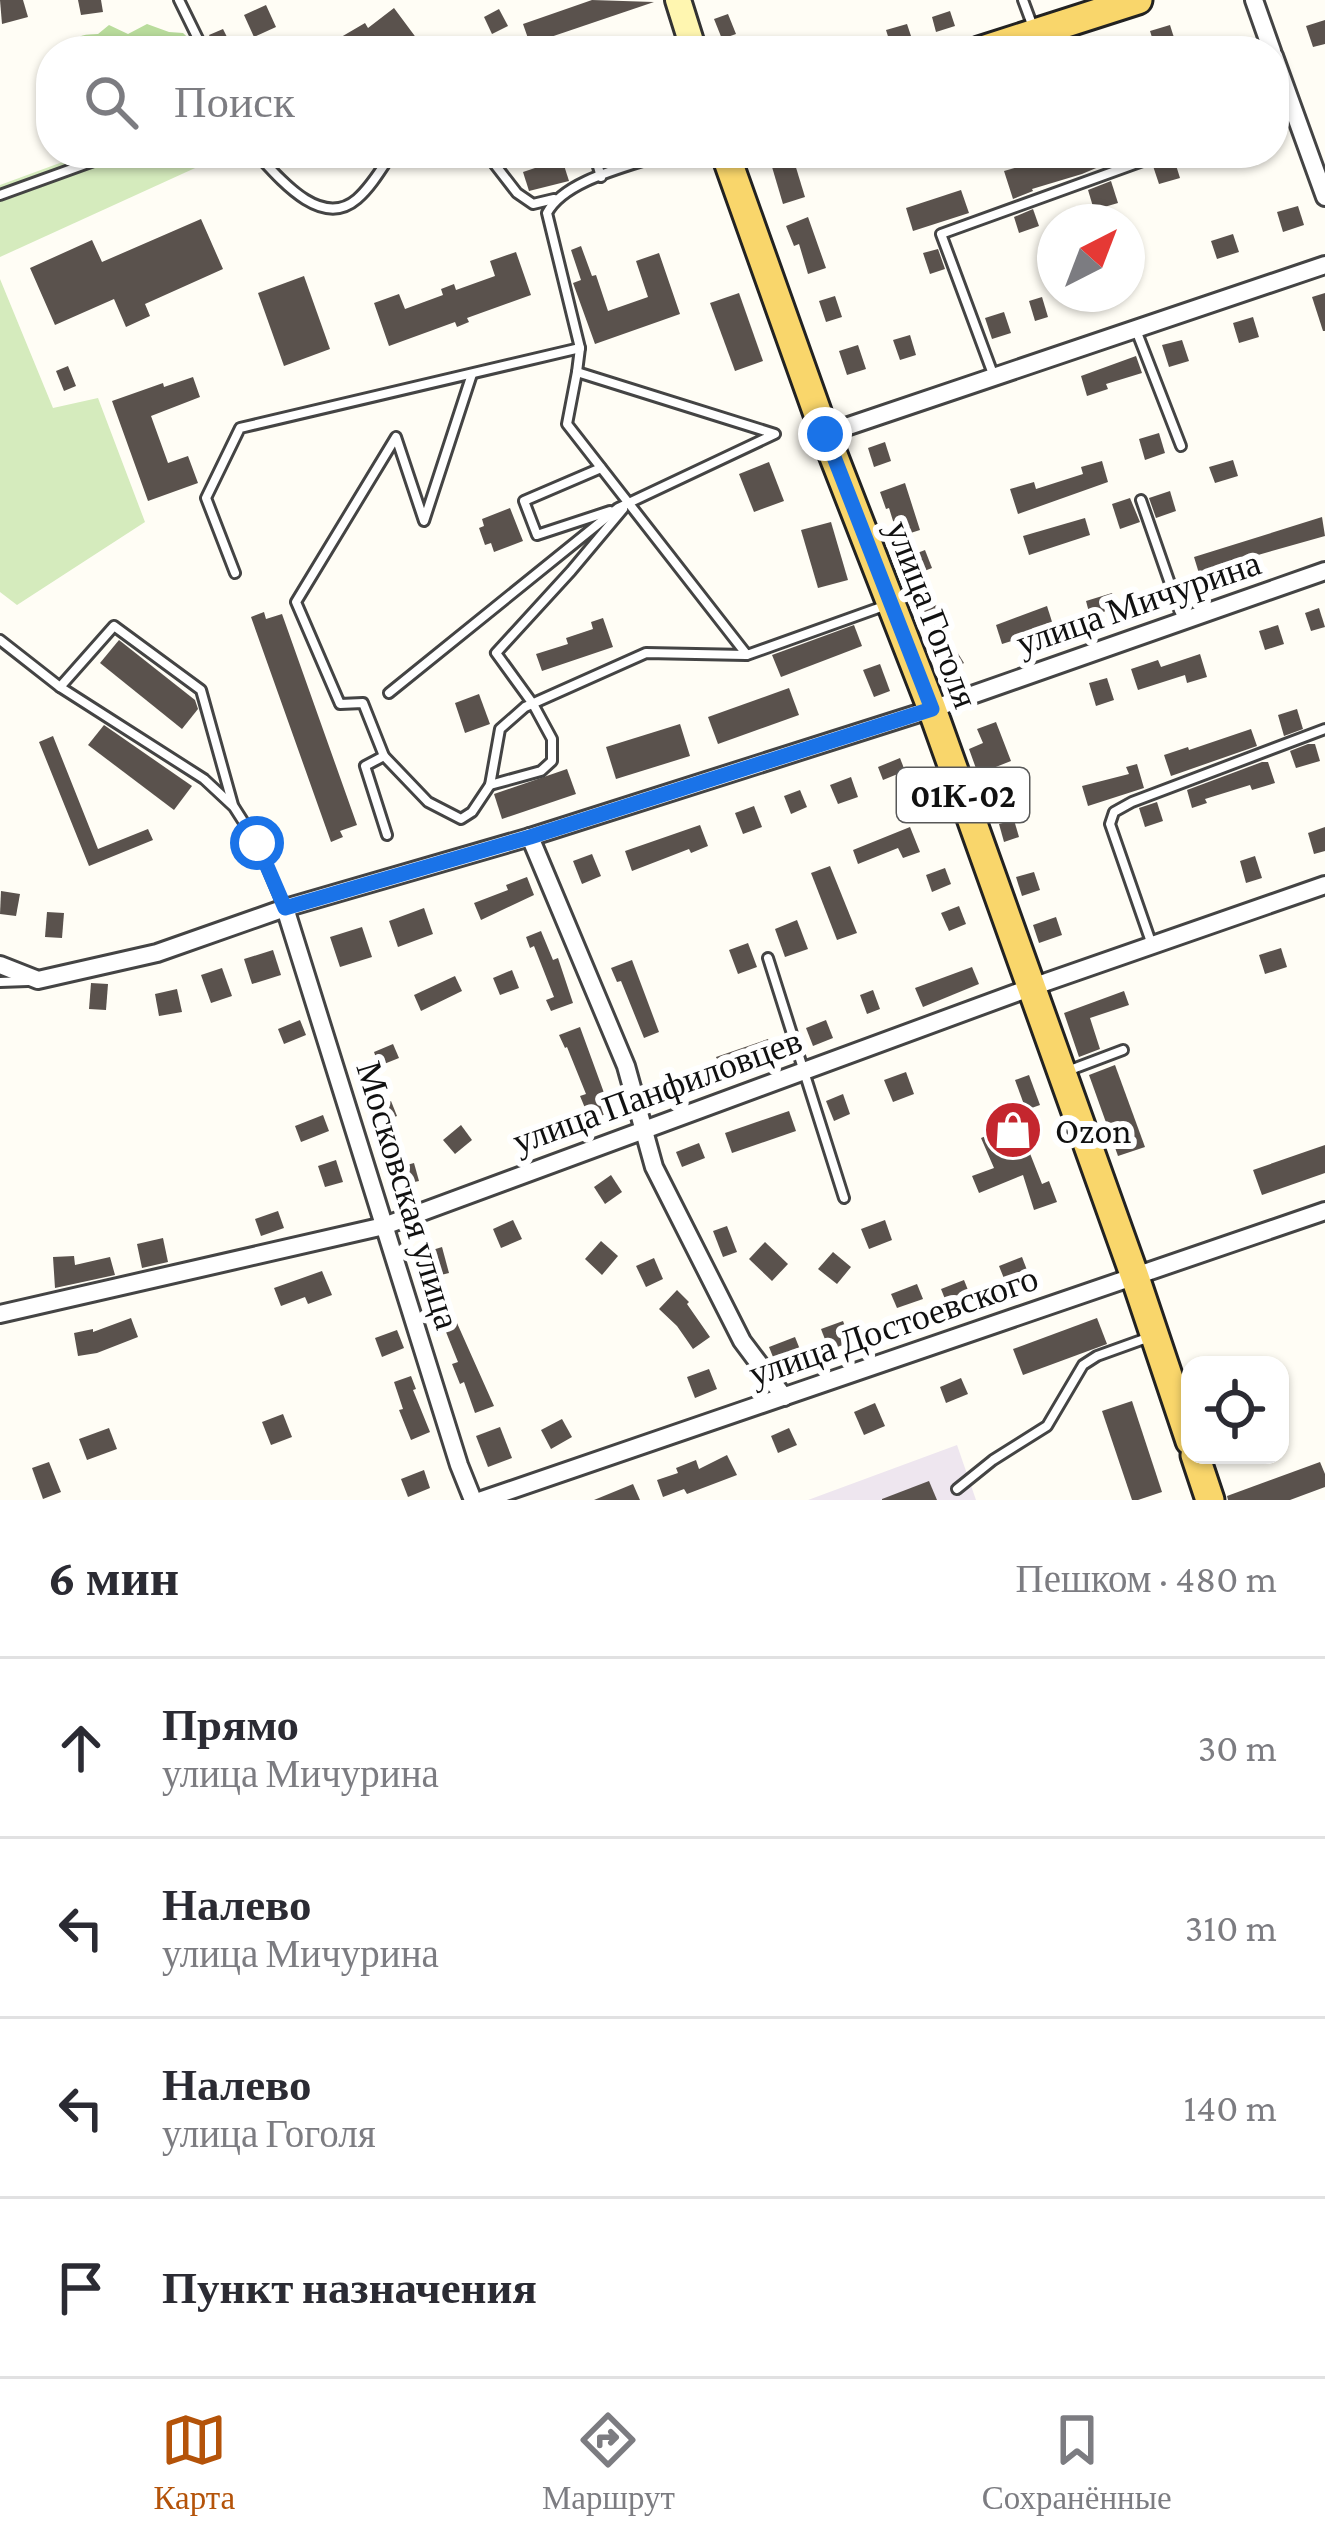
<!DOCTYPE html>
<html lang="ru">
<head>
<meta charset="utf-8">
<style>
	body { margin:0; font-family:"Crimson Pro",serif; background:#f2f2f3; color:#2b2b33 }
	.controls { position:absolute; right:36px; bottom:36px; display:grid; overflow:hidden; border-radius:24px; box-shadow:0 3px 9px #0004 }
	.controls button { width:108px; height:108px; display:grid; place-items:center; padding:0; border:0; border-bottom:3px solid #e1e1e2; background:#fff; color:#2b2b33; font:60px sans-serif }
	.compass { position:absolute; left:1037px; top:204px; width:108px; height:108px; border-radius:50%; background:#fff; box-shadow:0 3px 9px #0004; rotate:42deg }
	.stop { position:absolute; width:36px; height:36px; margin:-27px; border:9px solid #1a73e8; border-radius:50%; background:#fff }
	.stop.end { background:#1a73e8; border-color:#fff; box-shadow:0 3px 12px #0008 }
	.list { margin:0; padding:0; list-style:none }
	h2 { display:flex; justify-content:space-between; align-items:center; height:156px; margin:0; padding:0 48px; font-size:51px }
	h2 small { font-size:39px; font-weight:400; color:#7c7c81 }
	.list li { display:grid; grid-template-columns:78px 1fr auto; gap:36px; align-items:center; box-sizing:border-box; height:180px; padding:0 48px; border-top:3px solid #e1e1e2 }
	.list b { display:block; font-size:45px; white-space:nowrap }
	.list p { margin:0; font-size:39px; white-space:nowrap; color:#7c7c81 }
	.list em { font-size:39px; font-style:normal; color:#7c7c81 }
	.icon { flex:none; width:66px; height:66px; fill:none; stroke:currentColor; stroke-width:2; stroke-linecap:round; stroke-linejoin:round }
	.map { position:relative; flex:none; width:1325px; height:1500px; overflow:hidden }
	.search { position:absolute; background:#fff; box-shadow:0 3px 9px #0004; left:36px; right:36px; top:36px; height:132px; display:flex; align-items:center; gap:30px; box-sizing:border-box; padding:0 42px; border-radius:48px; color:#7c7c81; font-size:45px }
	.sheet { height:876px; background:#fff }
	nav { display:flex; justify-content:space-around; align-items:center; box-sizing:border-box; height:168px; border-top:3px solid #e1e1e2; background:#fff; font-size:33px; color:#7c7c81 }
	nav a { display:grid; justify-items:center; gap:6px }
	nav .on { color:#b45309 }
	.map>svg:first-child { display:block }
	.industrial { fill:#eee6ef }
	.green { fill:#d5ebbd }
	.forest { fill:#b9dc9c }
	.building { fill:#5a524d }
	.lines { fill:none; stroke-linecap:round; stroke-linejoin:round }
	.lane-casing { stroke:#444; stroke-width:14 }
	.street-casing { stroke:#444; stroke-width:22 }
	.secondary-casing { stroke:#333; stroke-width:30 }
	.primary-casing { stroke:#222; stroke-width:33 }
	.lane { stroke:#fff; stroke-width:8 }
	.street { stroke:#fff; stroke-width:16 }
	.secondary { stroke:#fff6b0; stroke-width:24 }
	.primary { stroke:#f9d66b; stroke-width:27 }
	.route { stroke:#1a73e8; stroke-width:15 }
	.labels { text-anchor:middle; stroke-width:12; stroke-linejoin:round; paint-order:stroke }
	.shield { fill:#fff; stroke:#585858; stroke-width:3 }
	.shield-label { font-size:33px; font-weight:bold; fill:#111 }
	.street-label { font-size:36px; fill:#111; stroke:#fff }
	.poi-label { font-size:36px; fill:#111; stroke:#fff; text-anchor:start }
</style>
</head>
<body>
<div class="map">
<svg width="1325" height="1500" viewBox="0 0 1325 1500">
	<rect width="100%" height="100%" fill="#fffdf5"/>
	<polygon class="industrial" points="957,1445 976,1500 808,1500"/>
	<g class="green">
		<polygon points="87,153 228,153 0,257 0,185"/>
		<polygon points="0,279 53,408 98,398 145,522 17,605 0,592"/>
	</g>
	<path class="forest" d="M147 24 169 32 183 33 202 51H68C86 38 69 35 98 34L109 25 128 34Z"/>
	<g class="building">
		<polygon points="0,0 23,0 28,17 2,24"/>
		<polygon points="78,0 101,0 103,12 81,15"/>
		<polygon points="592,0 654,2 530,44 523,24"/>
		<polygon points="266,5 276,27 254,37 244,15"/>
		<polygon points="394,8 420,43 410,51 390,51 378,36 351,51 342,51 336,40 365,23 368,28"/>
		<polygon points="499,9 508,26 492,34 484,17"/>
		<polygon points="950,11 955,26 936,32 932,17"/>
		<polygon points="728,14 736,34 722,39 714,19"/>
		<polygon points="1325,20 1325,44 1313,47 1306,26"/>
		<polygon points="907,24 912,39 891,46 886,30"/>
		<polygon points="1170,25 1176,44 1156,50 1150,31"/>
		<polygon points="223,29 234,51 217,51 209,35"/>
		<polygon points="1068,153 1104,153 1108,163 1082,174 1032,189 1033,191 1013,199 1004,171"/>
		<polygon points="562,159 569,181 529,191 523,172"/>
		<polygon points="1174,159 1180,178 1159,184 1153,166"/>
		<polygon points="794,161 805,197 783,204 772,167"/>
		<polygon points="1111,181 1118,203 1094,210 1088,190"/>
		<polygon points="961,190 969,213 913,231 906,208"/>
		<polygon points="1298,206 1304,225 1283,232 1277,212"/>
		<polygon points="1033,209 1039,226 1019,233 1014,217"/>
		<polygon points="808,217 826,268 808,274 799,244 794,246 786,226"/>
		<polygon points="201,219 223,269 145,304 150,316 126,327 114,299 55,325 30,268 92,240 102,262"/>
		<polygon points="1233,234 1239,252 1217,259 1211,241"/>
		<polygon points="581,246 592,276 596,275 608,311 648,297 636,261 659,253 680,314 595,344 573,283 581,280 571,250"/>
		<polygon points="938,249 945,269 930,274 923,253"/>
		<polygon points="516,252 531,295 467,318 469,322 457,327 455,322 389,346 374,303 399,294 405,309 443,295 441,289 454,284 456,290 495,276 490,261"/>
		<polygon points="304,276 330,349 284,366 258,293"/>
		<polygon points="739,293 763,361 735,371 710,303"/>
		<polygon points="1325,293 1325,331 1323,331 1312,297"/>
		<polygon points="1067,294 1105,294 1105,297 1071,307"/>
		<polygon points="835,296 842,317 826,322 819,301"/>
		<polygon points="1042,297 1048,317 1035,321 1029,301"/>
		<polygon points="1004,312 1011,333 992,339 985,318"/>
		<polygon points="1253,317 1259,337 1239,343 1233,323"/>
		<polygon points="910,335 916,355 900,360 893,340"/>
		<polygon points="1182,340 1189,361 1169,367 1162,345"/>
		<polygon points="858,345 866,369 847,375 839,351"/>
		<polygon points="1136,356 1142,373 1106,384 1108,389 1087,396 1081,376"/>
		<polygon points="68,366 76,386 64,391 56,371"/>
		<polygon points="193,377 200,397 151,416 168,463 188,456 198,483 148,501 112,401 163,383 164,387"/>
		<polygon points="1159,433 1165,453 1145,460 1139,439"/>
		<polygon points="885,442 891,461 874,467 868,448"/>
		<polygon points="1233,460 1238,476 1215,483 1209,467"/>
		<polygon points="1102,461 1108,482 1018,514 1010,489 1034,482 1036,489 1083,474 1081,467"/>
		<polygon points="769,462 784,501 754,512 739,474"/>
		<polygon points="905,483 920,530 898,537 889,508 886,509 880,492"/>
		<polygon points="1170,491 1176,511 1156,518 1149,498"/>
		<polygon points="1130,498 1140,522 1120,529 1112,504"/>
		<polygon points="510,508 523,541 494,552 491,543 485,545 479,528 484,526 482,519"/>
		<polygon points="1322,517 1325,536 1258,555 1259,558 1219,571 1220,574 1201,580 1194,557"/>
		<polygon points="1085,518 1090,535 1029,555 1023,536"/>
		<polygon points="831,522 848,580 818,588 801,530"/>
		<polygon points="925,550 932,568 914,575 907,557"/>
		<polygon points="1112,593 1116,608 1090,616 1086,601"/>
		<polygon points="940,604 947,623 926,631 919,611"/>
		<polygon points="1047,606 1054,628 1002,644 996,625"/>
		<polygon points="1319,608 1325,627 1311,631 1305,613"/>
		<polygon points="264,612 266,619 282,614 357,825 340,831 343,837 331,842 251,617"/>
		<polygon points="603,618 613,647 542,671 536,654 568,644 566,638 593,629 591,622"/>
		<polygon points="854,625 862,646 781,677 772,655"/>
		<polygon points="1278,625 1284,644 1265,650 1259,631"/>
		<polygon points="119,640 195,700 198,709 182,729 100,663"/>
		<polygon points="954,647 964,663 949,672 939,656"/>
		<polygon points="1200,654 1207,677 1187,683 1185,675 1138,690 1131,669 1158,660 1161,667"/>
		<polygon points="880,664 890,691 874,697 863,670"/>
		<polygon points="1107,678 1114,700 1096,706 1089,683"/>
		<polygon points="789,688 799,715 718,744 708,717"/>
		<polygon points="479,694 490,724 465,733 455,703"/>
		<polygon points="1297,709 1303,729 1284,736 1278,715"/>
		<polygon points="996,722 1011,761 978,774 969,749 983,743 977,729"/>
		<polygon points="680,724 690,756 616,779 606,747"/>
		<polygon points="104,725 192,786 174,810 88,745"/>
		<polygon points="1251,729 1257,746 1171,776 1164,755 1188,747 1189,750"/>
		<polygon points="53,736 98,849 148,829 153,840 89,866 39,742"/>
		<polygon points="1308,744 1315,744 1320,761 1296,768 1290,751"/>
		<polygon points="900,758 905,771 883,780 878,767"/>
		<polygon points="1262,762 1268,762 1275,783 1252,790 1250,785 1205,799 1207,803 1192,808 1187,790"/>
		<polygon points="1137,764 1144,788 1088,806 1082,786 1129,774 1126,767"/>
		<polygon points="567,769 576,794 502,819 494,794"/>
		<polygon points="851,777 858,797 838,804 830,785"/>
		<polygon points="800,790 807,807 791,814 784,796"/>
		<polygon points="1157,802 1163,821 1145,827 1139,808"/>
		<polygon points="754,806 762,827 743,834 735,813"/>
		<polygon points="1014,820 1019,837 1004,842 999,824"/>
		<polygon points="700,825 708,846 691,853 689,849 632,871 625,851"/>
		<polygon points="910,827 920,852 903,858 898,848 858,864 853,850"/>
		<polygon points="1325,827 1325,851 1314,854 1308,833"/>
		<polygon points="592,854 601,876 582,884 573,861"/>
		<polygon points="1255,856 1262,878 1246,883 1240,861"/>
		<polygon points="830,866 857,933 837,940 811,873"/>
		<polygon points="945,868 951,884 932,892 926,875"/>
		<polygon points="1034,872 1040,890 1022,896 1016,877"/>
		<polygon points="527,877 534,895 481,920 474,903 508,890 506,885"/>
		<polygon points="1,891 20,894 16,916 0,914"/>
		<polygon points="959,906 966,924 949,931 941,913"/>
		<polygon points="424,908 433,934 398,947 389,921"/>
		<polygon points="47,912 64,913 62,938 45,937"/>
		<polygon points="1056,917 1062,935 1039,943 1033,925"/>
		<polygon points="797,920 808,949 785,957 775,929"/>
		<polygon points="362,927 372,957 340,967 330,937"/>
		<polygon points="541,931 553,960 558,958 573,1003 551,1011 546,1000 554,997 534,946 530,948 526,937"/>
		<polygon points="748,943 757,967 738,974 729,950"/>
		<polygon points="1281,948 1287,967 1265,974 1259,955"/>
		<polygon points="273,950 281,975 252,984 244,959"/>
		<polygon points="632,960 659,1032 644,1038 621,981 617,982 611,968"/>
		<polygon points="972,967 979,984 923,1007 915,988"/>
		<polygon points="222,968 232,996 211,1003 201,975"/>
		<polygon points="512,970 519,988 500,995 493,978"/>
		<polygon points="455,976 462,991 421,1011 414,995"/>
		<polygon points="91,983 108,984 106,1010 89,1009"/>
		<polygon points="177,989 182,1012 159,1016 155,994"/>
		<polygon points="873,990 880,1009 867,1014 860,995"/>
		<polygon points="1124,991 1129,1005 1090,1018 1100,1049 1079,1057 1064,1013"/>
		<polygon points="300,1020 306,1035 284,1044 278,1029"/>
		<polygon points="826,1020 833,1038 813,1046 806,1028"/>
		<polygon points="580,1027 611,1112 590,1120 580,1096 586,1094 567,1047 565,1048 559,1035"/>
		<polygon points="768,1039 777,1062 725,1080 716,1057"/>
		<polygon points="393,1044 399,1058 379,1066 374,1052"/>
		<polygon points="1115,1065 1145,1147 1118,1156 1089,1075"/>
		<polygon points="906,1072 914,1094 893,1102 884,1080"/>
		<polygon points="674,1075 680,1090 661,1097 655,1083"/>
		<polygon points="1029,1075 1040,1105 1026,1110 1015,1080"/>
		<polygon points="843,1094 850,1114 834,1121 826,1101"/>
		<polygon points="391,1101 397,1116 377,1124 371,1109"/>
		<polygon points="789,1111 796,1131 732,1153 725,1133"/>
		<polygon points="582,1113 588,1133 570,1138 564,1118"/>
		<polygon points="323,1115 329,1131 301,1142 295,1126"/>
		<polygon points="1018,1123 1042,1184 1049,1181 1057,1202 1034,1210 1023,1175 979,1193 972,1176 994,1168 981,1138"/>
		<polygon points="461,1125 472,1140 455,1154 443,1140"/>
		<polygon points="699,1143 705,1158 682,1167 676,1152"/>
		<polygon points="1325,1145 1325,1173 1262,1195 1253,1170"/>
		<polygon points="336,1160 343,1182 325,1187 318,1166"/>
		<polygon points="414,1163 419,1181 397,1186 392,1169"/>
		<polygon points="611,1175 622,1192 605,1204 594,1187"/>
		<polygon points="278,1211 284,1228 261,1236 255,1219"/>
		<polygon points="513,1220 522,1239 501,1248 493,1229"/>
		<polygon points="885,1220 892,1240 869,1249 861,1229"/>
		<polygon points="727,1226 737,1252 723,1257 713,1231"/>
		<polygon points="163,1238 168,1262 142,1268 137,1244"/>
		<polygon points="601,1241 618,1256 602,1275 585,1259"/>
		<polygon points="765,1242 788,1264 772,1281 749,1259"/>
		<polygon points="442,1247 449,1273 433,1277 426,1252"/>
		<polygon points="833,1252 851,1267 837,1284 818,1269"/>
		<polygon points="74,1256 75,1265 110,1257 115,1275 55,1288 53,1257"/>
		<polygon points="1022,1257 1030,1278 1007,1286 999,1266"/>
		<polygon points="654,1258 663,1279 646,1287 636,1266"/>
		<polygon points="322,1271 332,1295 308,1304 305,1297 281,1306 274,1288"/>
		<polygon points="964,1280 972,1300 949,1309 941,1289"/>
		<polygon points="917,1284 923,1299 897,1308 891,1294"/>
		<polygon points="677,1290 689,1302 687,1304 710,1337 693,1349 677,1326 659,1309"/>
		<polygon points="131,1318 138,1337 97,1353 78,1356 74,1333 93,1329 93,1332"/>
		<polygon points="1097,1318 1107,1344 1023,1375 1013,1349"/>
		<polygon points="843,1321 851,1342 829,1350 821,1329"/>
		<polygon points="457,1323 494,1406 475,1413 464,1382 460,1384 452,1364 458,1362 444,1327"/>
		<polygon points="397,1330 404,1348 382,1357 375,1338"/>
		<polygon points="795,1337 803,1357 777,1367 769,1347"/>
		<polygon points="709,1369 717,1389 695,1398 687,1377"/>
		<polygon points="411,1376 416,1389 413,1390 430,1432 411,1440 399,1410 403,1409 394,1382"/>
		<polygon points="961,1378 968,1394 946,1403 940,1387"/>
		<polygon points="1132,1401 1162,1492 1138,1500 1132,1500 1102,1411"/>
		<polygon points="875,1403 885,1426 864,1435 854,1412"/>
		<polygon points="283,1414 292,1437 271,1445 262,1422"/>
		<polygon points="562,1419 572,1437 551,1449 541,1430"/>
		<polygon points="500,1427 512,1458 488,1467 476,1436"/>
		<polygon points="109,1428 117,1449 87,1460 79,1439"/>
		<polygon points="789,1428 797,1445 778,1453 771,1436"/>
		<polygon points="727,1455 737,1475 687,1494 684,1489 663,1497 657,1480 678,1473 676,1468 696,1460 699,1469"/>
		<polygon points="49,1462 61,1492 43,1499 32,1468"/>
		<polygon points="1320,1462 1325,1474 1325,1487 1290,1500 1228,1500 1227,1496"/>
		<polygon points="424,1470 430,1488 408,1497 401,1479"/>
		<polygon points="929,1481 937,1500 882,1500 882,1499"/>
		<polygon points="633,1484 640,1500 594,1500"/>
	</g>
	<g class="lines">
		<defs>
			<g id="lane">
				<polyline points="179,0 204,51"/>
				<polyline points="1023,0 1033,27"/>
				<polyline points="1274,114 1291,108"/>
				<path d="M256 153C279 178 321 230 357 199 371 187 382 168 392 153"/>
				<polyline points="486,153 517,193 533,204 554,199"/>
				<polyline points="594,153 601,177"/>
				<polyline points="0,195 116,153"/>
				<polyline points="1136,330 1181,446"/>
				<polyline points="577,372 567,424 747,655 884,606"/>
				<polyline points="993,374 941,234 1165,153"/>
				<polyline points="601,468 524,501 537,535 610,511"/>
				<polyline points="1141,500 1183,621"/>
				<polyline points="235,573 206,498 240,428 580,348"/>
				<polyline points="0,640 60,687 204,779 234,807 257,843 284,907"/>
				<polyline points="60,687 114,626 201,690 233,805"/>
				<path d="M389 693 618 508 775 434 577 372 580 348 547 213C565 179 631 166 667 153"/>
				<polyline points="384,756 428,802 461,819 472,812 490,785 500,729 525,707 646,653 746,655"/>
				<polyline points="490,785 541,771 552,761 552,739 533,704 496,653 571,571 623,509"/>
				<polyline points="387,835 365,766 384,756 363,703 340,704 296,602 396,437 424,521 472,374"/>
				<polyline points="1152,945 1110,824 1114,812 1132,802 1325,729"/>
				<polyline points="768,958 844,1198"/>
				<polyline points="0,982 28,981"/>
				<polyline points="1070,1070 1123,1050"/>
				<polyline points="957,1489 993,1460 1047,1426 1083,1365 1097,1356 1147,1338"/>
			</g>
			<g id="street">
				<polyline points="1254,0 1272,51"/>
				<polyline points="1274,56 1325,197"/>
				<polyline points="825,434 1325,265"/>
				<polyline points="530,837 626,1066 654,1167 742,1341 784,1397"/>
				<polyline points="285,908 459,1465 473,1500"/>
				<polyline points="0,965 38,980 157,953 285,908 530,837 932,709 1325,571"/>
				<polyline points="0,1314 384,1226 1032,987 1325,885"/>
				<polyline points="482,1500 1325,1211"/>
			</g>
			<polyline id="secondary" points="678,0 694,51"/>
			<g id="primary">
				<polyline points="979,51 1138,0"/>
				<polyline points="725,153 825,434 932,709 1135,1277 1190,1441"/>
				<polyline points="1195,1455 1210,1500"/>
			</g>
		</defs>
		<use href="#lane" class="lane-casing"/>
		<use href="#street" class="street-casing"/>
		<use href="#secondary" class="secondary-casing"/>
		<use href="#primary" class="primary-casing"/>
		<use href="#lane" class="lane"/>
		<use href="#street" class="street"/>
		<use href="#secondary" class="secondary"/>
		<use href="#primary" class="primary"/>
	</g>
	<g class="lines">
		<polyline class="route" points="257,843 285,908 530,837 932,709 825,434"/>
	</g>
	<defs>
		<symbol id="shop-disc" viewBox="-11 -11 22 22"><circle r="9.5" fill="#c4262e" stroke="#fff"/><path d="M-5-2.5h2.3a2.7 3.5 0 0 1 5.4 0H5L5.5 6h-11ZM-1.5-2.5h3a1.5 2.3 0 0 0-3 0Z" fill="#fff"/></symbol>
	</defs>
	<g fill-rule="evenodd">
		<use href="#shop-disc" x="980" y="1097" width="66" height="66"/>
	</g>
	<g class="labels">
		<rect class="shield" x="897" y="768" width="132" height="54" rx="9"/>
		<g class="shield-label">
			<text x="963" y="807">01К-02</text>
		</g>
		<g class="street-label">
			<text transform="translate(1138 602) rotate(-19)" y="13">улица Мичурина</text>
			<text transform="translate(933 614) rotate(69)" y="13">улица Гоголя</text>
			<text transform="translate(657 1090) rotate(-20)" y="13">улица Панфиловцев</text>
			<text transform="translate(409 1195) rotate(73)" y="13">Московская улица</text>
			<text transform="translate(893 1325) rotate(-19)" y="13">улица Достоевского</text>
		</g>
		<g class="poi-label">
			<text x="1055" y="1143">Ozon</text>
		</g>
	</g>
</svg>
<div class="controls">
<button><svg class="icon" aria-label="locate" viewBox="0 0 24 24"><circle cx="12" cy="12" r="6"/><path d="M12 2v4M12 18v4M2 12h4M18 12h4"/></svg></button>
</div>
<svg class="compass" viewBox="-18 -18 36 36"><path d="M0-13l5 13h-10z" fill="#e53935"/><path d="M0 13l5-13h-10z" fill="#7c7c81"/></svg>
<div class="stop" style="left:257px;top:843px"></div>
<div class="stop end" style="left:825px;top:434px"></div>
<div class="search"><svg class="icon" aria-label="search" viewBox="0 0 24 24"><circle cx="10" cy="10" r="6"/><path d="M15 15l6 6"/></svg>Поиск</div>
</div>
<section class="sheet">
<h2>6 мин<small>Пешком · 480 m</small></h2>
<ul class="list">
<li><svg class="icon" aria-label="ahead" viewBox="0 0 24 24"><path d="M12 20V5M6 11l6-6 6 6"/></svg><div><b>Прямо</b><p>улица Мичурина</p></div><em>30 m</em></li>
<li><svg class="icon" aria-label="left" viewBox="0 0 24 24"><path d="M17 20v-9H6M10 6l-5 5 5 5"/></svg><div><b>Налево</b><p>улица Мичурина</p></div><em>310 m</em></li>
<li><svg class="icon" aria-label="left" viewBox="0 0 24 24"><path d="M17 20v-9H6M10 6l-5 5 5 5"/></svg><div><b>Налево</b><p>улица Гоголя</p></div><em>140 m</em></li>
<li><svg class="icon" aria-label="arrive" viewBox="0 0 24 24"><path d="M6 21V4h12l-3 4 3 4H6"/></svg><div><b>Пункт назначения</b></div></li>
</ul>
</section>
<nav>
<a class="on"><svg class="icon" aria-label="map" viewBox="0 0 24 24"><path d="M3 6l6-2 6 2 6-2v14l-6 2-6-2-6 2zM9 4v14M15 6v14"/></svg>Карта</a>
<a><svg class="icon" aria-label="directions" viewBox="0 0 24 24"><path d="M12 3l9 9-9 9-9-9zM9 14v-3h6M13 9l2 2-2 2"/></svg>Маршрут</a>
<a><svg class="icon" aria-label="saved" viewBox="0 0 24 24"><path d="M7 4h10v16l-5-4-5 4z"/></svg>Сохранённые</a>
</nav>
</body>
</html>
